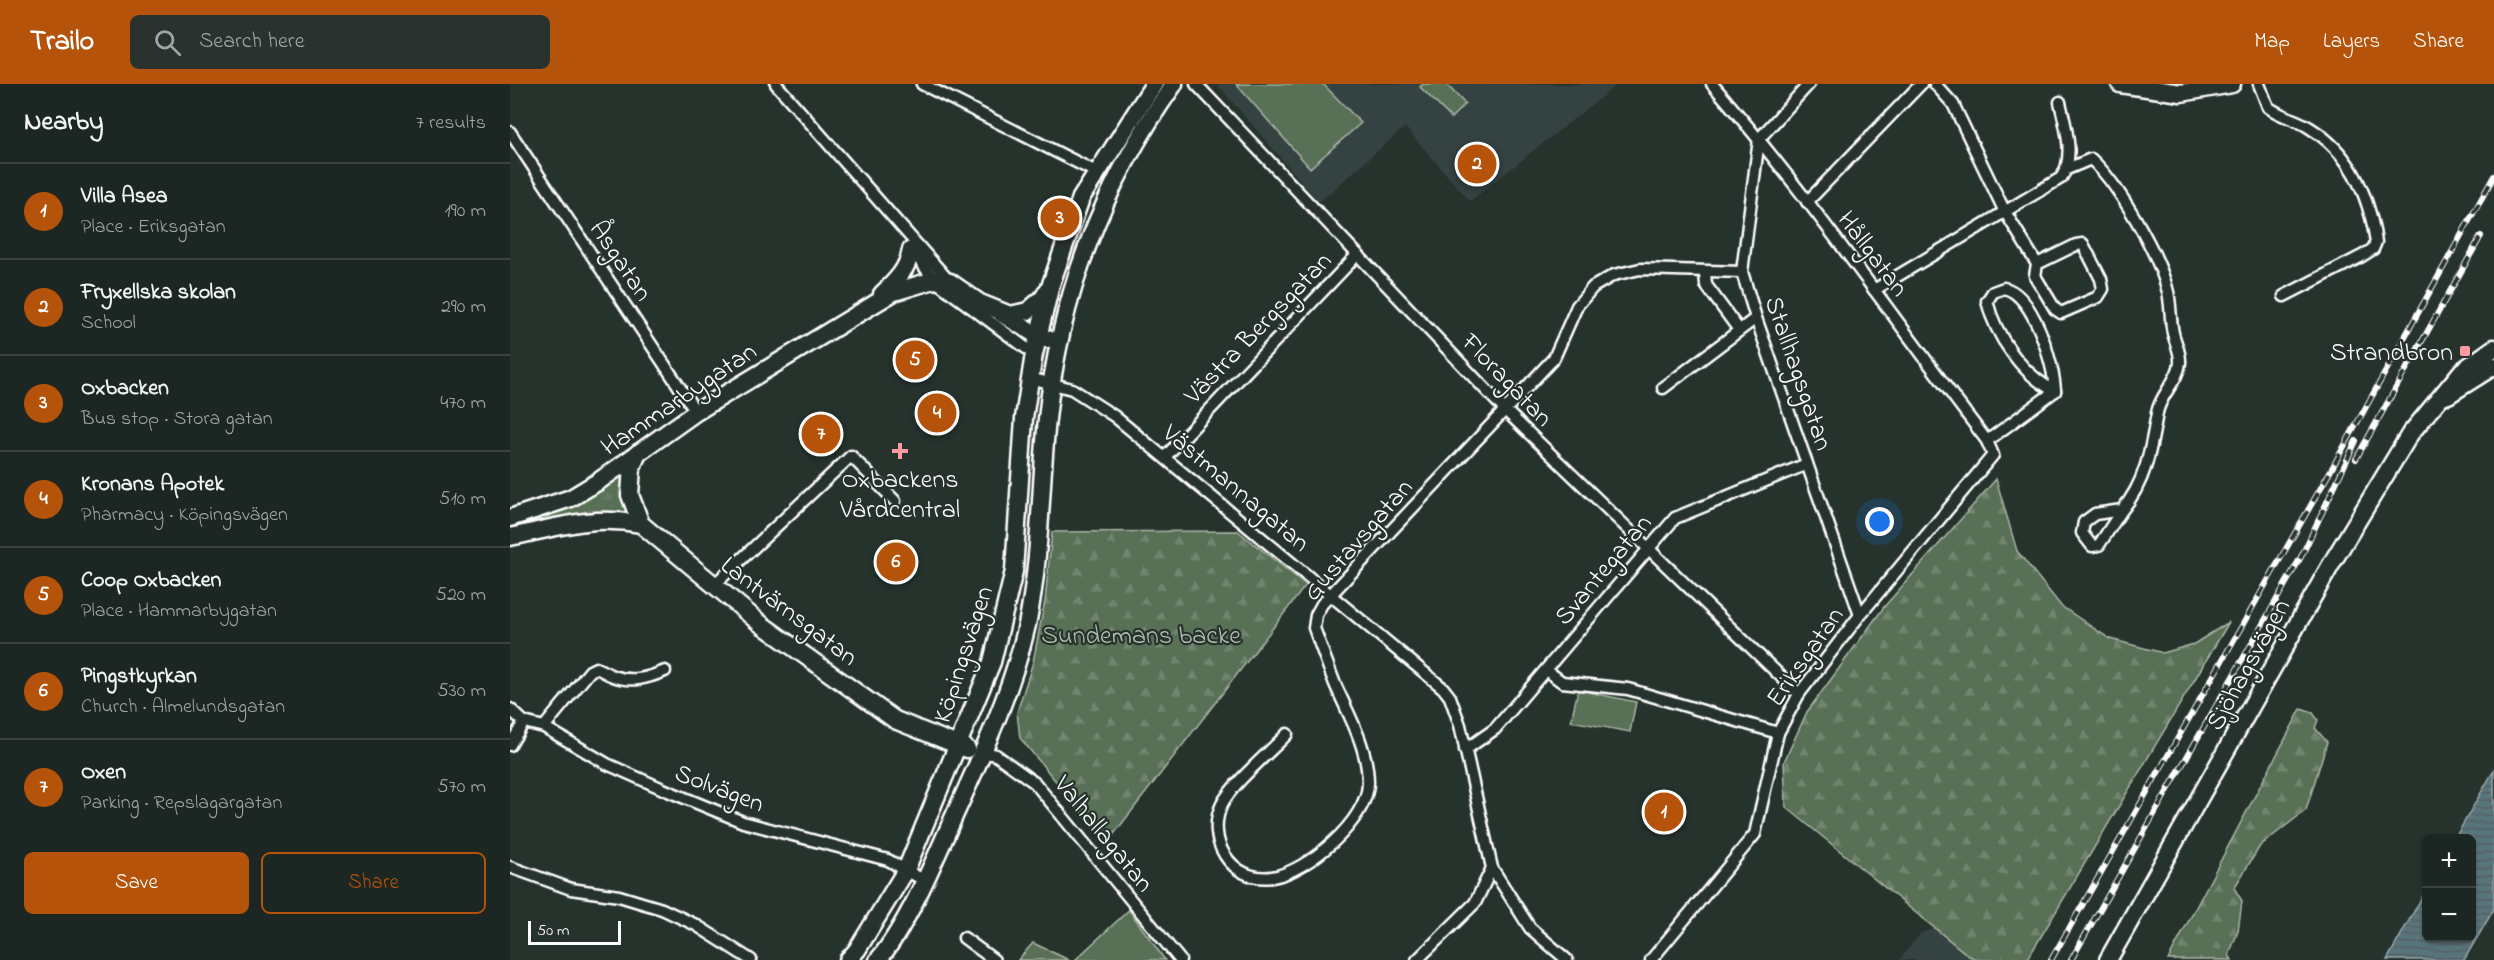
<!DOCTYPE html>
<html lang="en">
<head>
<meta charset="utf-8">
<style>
	body { margin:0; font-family:"Indie Flower",sans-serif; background:#29322f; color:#f1f3f6 }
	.controls { position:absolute; right:18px; bottom:18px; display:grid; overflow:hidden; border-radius:9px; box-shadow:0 2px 4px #0004 }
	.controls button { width:54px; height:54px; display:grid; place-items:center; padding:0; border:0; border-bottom:2px solid #3a4340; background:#1c2622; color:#f1f3f6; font:30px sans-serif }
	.scale { position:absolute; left:18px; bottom:15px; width:93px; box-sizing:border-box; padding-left:6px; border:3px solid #fff; border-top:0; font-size:16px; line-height:21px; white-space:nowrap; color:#fff; -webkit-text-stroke:4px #26332d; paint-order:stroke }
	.you { position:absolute; left:1370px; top:438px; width:21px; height:21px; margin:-15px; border:4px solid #fff; border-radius:50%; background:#1a73e8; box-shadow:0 0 0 9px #1a73e833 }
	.badge { display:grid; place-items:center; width:39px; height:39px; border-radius:50%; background:#b45309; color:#fff; font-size:20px; font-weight:700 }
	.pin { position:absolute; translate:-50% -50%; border:3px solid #fff; box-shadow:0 2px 6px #0006 }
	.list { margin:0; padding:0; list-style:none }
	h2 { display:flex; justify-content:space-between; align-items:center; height:78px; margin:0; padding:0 24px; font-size:26px }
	h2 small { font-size:20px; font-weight:400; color:#a0a5a5 }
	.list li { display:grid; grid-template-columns:39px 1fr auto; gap:18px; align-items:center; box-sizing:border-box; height:96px; padding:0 24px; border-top:2px solid #3a4340 }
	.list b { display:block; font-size:22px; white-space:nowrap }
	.list p { margin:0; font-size:20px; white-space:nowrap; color:#a0a5a5 }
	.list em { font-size:20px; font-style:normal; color:#a0a5a5 }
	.actions { display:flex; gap:12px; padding:18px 24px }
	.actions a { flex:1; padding:14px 0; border:2px solid #b45309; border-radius:9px; text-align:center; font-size:21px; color:#b45309 }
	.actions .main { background:#b45309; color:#fff }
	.icon { flex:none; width:33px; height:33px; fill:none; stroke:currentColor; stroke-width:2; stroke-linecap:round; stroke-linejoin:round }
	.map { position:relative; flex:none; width:1984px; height:876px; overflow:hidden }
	header { display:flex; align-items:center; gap:36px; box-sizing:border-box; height:84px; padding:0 30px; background:#b45309; color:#fff }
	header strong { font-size:28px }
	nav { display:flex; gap:33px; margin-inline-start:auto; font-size:21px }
	.search { width:420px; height:54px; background:#29322f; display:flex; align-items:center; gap:15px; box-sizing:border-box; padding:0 21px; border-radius:9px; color:#a0a5a5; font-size:22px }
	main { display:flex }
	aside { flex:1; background:#1c2622 }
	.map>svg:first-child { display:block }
	.built { fill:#344342 }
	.grass { fill:url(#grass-tufts); stroke:#acb7aa; stroke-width:1.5 }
	.forest { fill:url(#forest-firs); stroke:#acb7aa; stroke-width:1.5 }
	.park { fill:#586f54; stroke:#acb7aa; stroke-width:1.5 }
	.water { fill:url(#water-rules); stroke:#9bacb0; stroke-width:1.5 }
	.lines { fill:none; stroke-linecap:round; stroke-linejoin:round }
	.street-casing { stroke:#fff; stroke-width:15 }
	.secondary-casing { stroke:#fff; stroke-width:21 }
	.street { stroke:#26332d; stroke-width:10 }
	.secondary { stroke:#26332d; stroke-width:16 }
	.rail-casing { stroke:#fff; stroke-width:6 }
	.rail { stroke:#26332d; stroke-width:4; stroke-dasharray:11; stroke-linecap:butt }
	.poi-dot { fill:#ff9aa2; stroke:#26332d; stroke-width:2 }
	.labels { text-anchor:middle; stroke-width:4.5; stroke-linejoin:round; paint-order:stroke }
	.street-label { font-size:26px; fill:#fff; stroke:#26332d }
	.poi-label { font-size:26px; fill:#fff; stroke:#26332d; text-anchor:end }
	.park-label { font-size:26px; fill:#b4beb2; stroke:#26332d }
</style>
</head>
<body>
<header>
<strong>Trailo</strong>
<div class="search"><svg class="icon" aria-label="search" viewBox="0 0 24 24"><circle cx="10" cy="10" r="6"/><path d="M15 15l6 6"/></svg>Search here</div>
<nav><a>Map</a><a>Layers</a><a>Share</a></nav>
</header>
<main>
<aside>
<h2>Nearby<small>7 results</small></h2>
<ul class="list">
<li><span class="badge">1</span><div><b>Villa Asea</b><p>Place · Eriksgatan</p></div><em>190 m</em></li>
<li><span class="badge">2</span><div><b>Fryxellska skolan</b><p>School</p></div><em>290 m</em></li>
<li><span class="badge">3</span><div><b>Oxbacken</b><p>Bus stop · Stora gatan</p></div><em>470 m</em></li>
<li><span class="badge">4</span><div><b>Kronans Apotek</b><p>Pharmacy · Köpingsvägen</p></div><em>510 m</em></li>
<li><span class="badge">5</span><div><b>Coop Oxbacken</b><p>Place · Hammarbygatan</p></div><em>520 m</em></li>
<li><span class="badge">6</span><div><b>Pingstkyrkan</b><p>Church · Almelundsgatan</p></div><em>530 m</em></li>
<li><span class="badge">7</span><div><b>Oxen</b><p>Parking · Repslagargatan</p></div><em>570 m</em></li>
</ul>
<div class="actions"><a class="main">Save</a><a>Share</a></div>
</aside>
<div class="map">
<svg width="1984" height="876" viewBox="0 0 1984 876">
	<defs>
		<pattern id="grass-tufts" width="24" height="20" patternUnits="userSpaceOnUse" patternTransform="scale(1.5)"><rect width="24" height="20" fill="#586f54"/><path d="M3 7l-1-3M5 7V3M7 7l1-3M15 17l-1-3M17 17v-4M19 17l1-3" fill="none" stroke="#71856e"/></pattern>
		<pattern id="forest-firs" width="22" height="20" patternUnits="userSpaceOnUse" patternTransform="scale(1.5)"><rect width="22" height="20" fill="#586f54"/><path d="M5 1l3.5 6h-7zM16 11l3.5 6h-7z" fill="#71856e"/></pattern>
		<pattern id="water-rules" width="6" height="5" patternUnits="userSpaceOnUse" patternTransform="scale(1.5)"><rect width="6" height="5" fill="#59757c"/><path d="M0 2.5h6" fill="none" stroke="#525e62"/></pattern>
	</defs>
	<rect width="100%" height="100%" fill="#26332d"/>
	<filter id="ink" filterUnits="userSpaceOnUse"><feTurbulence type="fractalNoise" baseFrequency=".0167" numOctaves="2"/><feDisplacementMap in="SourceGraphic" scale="12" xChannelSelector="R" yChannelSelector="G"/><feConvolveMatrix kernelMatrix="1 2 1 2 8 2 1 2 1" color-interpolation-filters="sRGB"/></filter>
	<g filter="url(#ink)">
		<g class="built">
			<polygon points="707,0 1108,0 960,117 895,43 809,118"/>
			<polygon points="1427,844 1459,872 1465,876 1389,876 1411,849"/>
		</g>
		<path class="grass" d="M115 389 121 435C78 419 42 447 0 445L53 425 86 408Z"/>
		<g class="forest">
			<polygon points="1486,395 1507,467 1551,522 1600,555 1653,569 1684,560 1719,538 1517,876 1469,876 1459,872 1276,723 1274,678 1297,628 1374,523"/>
			<polygon points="728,447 796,501 597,759 510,654 507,628 523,578 535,517 542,448"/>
			<polygon points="1791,625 1803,629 1808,636 1805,644 1817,658 1796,726 1750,762 1724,804 1732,817 1728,847 1719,871 1722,876 1658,876"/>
		</g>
		<g class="park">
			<polygon points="726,0 813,0 851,39 800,84"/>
			<polygon points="913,0 936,0 955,20 941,34 910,3"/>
			<polygon points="1068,606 1126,618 1120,648 1061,637"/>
			<polygon points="619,826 655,876 565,876"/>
			<polygon points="523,859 559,876 508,876"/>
		</g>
		<polygon class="water" points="1984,686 1984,825 1954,876 1877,876 1916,806 1916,854 1962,854 1962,754 1945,754"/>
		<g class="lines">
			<defs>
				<g id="street">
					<polyline points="266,0 440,198"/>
					<polyline points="412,0 586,88"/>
					<polyline points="686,0 995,326 1289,610"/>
					<polyline points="1299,0 1249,55 1232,188 1246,234 1350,531"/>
					<polyline points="1425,0 1443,20 1494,126 1527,180 1566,161 1573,160 1591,195 1593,205 1588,213 1551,229 1545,225 1525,192 1527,180"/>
					<path d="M1749 0 1758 23C1771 33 1787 35 1800 44 1841 69 1859 112 1866 158L1863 165 1852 172 1774 212"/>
					<polyline points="0,48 186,328"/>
					<path d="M1557 85 1581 75C1609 101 1649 170 1658 208 1661 221 1660 235 1663 249 1665 258 1671 269 1670 279 1668 297 1650 311 1647 329 1641 364 1636 398 1612 426L1585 430 1574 438 1572 449 1582 462 1589 461 1612 426"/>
					<polyline points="1297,118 1411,0"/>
					<polyline points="401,164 424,196 524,270"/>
					<polyline points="1195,188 1196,201 1229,246"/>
					<path d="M1494 204C1524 210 1544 281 1545 307 1513 292 1485 251 1477 217L1483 208Z"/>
					<path d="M1364 206 1551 94C1566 73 1555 41 1550 18"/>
					<polyline points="520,294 562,305 604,332 933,604 940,613 950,641 982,784 1020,844 1057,876"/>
					<polyline points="1153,304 1246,234"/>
					<polyline points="1477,357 1545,307"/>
					<polyline points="655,373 847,171"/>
					<polyline points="204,501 341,372 385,417"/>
					<polyline points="1036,586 1052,598 1118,605 1268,649"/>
					<polyline points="0,625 14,638 34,643 97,680 153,705 233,738 378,776 415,797"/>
					<path d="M34 643 80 587 86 584C92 586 97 590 103 592 122 599 138 594 155 587"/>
					<path d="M777 650C760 668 723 699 712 720 695 755 721 799 762 793 797 788 858 736 858 699 858 663 839 632 825 600 818 582 811 563 804 544L806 531 812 520 1044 274 1067 222 1083 203 1104 191 1130 185 1232 188"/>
					<polyline points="0,661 14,638"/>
					<polyline points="955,666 985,645 1165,434 1297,380"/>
					<polyline points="472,668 486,671 525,699 670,876"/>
					<polyline points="0,783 61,805 109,812 152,825 186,841 241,876"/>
					<polyline points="454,854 484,876"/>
					<polyline points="907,876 965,819 982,784"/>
					<path d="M1141 876 1245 750 1268 649 1289 610 1350 531 1483 371 1477 357C1386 238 1300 113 1202 0"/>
				</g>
				<g id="secondary">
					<polyline points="1610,0 1671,9 1722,0"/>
					<path d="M372 210C386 197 398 185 401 166"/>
					<polyline points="492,230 528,252 538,255"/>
					<polyline points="1938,311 1984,282"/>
					<polyline points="128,369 122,383 120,411 131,440 251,540 385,636 457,665"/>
					<polyline points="0,434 61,414 89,397 186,328 384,208 424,196 440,198 470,219 500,231 518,227 533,214 538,206"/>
					<path d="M0 453C48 443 82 431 131 440"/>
					<polyline points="338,876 347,866 396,786 482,578 504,487 514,334 524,270 541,200 571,114 644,0"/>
					<path d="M368 876C396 843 423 780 441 739 469 677 502 608 517 541 531 474 530 404 537 335 550 211 592 102 664 0"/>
					<polyline points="1598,876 1823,477 1900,350 1952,287 1984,264"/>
				</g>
			</defs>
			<use href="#street" class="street-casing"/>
			<use href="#secondary" class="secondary-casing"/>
			<use href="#street" class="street"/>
			<use href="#secondary" class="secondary"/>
			<defs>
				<g id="rail">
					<polyline points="1846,375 1971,152"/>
					<polyline points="1541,876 1821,386 1984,92"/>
					<polyline points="1561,876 1791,473 1846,357"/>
				</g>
			</defs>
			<use href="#rail" class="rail-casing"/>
			<use href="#rail" class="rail"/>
		</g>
	</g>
	<g class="poi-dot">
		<rect x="1949" y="261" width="12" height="12" rx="3"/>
		<path d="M387 358h6v6h6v6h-6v6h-6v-6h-6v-6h6z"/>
	</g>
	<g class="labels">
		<g class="street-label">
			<text transform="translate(1364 169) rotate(53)" y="9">Hållgatan</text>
			<text transform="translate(112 176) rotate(56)" y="9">Åsgatan</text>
			<text transform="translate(747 243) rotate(-46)" y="9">Västra Bergsgatan</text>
			<text transform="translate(1290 289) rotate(71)" y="9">Stallhagsgatan</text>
			<text transform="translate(998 295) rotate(46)" y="9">Floragatan</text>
			<text transform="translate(168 314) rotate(-34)" y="9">Hammarbygatan</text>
			<text transform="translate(727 403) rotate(40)" y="9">Västmannagatan</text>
			<text transform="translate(847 455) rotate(-49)" y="9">Gustavsgatan</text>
			<text transform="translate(1092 485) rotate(-50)" y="9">Svantegatan</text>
			<text transform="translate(280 526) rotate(37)" y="9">Lantvärnsgatan</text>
			<text transform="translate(452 570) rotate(-72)" y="9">Köpingsvägen</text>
			<text transform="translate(1294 572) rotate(-55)" y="9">Eriksgatan</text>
			<text transform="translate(1737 580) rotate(-61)" y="9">Sjöhagsvägen</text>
			<text transform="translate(210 703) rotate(21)" y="9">Solvägen</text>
			<text transform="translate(595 749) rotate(51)" y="9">Valhallagatan</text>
		</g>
		<g class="poi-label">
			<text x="1943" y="276">Strandbron</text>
			<text x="390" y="403" text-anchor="middle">Oxbackens<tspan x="390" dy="30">Vårdcentral</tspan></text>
		</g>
		<g class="park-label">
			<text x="631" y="559">Sundemans backe</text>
		</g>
	</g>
</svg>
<div class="controls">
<button>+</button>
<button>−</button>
</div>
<div class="scale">50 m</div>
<div class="you"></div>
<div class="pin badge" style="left:1154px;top:728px">1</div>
<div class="pin badge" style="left:967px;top:80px">2</div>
<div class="pin badge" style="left:550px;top:134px">3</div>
<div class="pin badge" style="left:427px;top:329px">4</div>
<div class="pin badge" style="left:405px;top:276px">5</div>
<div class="pin badge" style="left:386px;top:478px">6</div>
<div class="pin badge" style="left:311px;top:350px">7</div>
</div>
</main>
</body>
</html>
